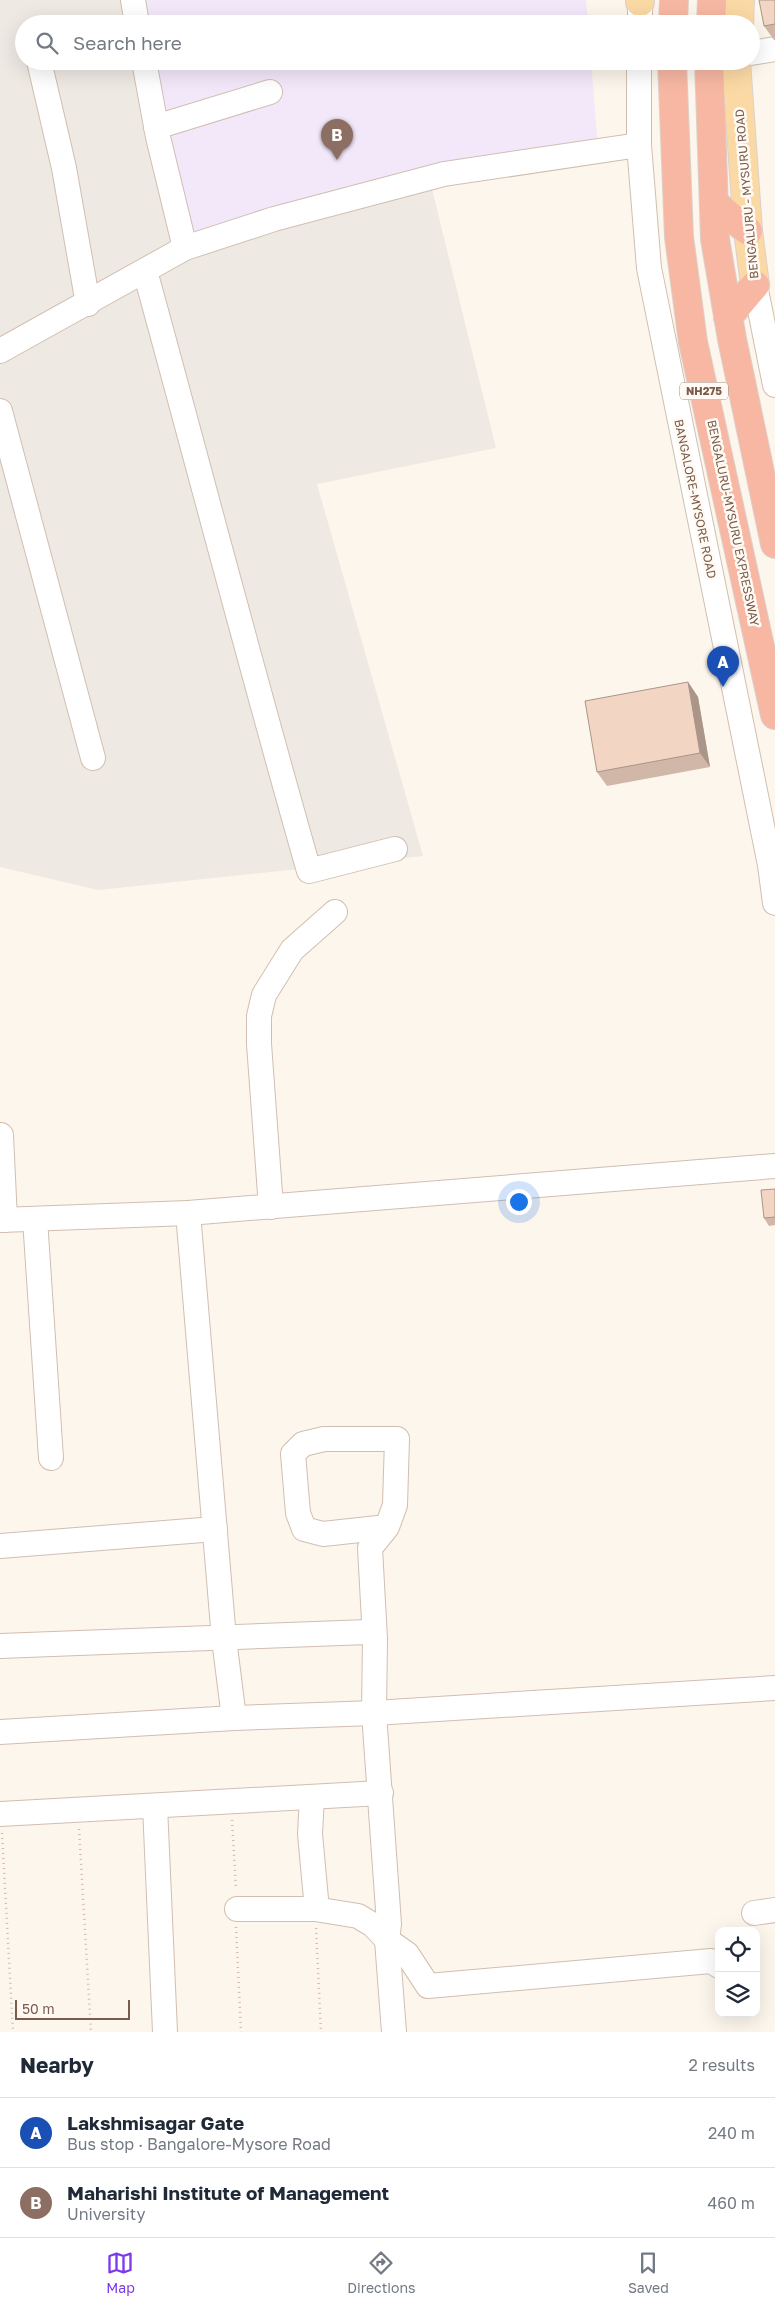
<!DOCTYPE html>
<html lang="en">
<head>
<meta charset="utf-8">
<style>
	body { margin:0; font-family:"Golos Text",sans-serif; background:#f2f2f3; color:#1f2937 }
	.controls { position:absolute; right:15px; bottom:15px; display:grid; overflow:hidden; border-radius:10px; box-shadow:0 5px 20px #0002 }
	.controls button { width:45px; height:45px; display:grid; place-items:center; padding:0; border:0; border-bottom:1px solid #e0e1e3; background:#fff; color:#1f2937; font:25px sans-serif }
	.scale { position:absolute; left:15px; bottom:12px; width:115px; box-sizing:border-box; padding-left:5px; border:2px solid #7a5c4d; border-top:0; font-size:14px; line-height:18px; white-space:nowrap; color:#7a5c4d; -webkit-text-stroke:4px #fffaf3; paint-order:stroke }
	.you { position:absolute; left:518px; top:1201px; width:18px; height:18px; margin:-12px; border:4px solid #fff; border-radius:50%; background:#1a73e8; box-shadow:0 0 0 8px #1a73e833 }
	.badge { display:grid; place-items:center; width:32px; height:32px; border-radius:50%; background:#7c3aed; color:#fff; font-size:16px; font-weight:700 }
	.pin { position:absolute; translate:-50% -41px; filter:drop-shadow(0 1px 2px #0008) }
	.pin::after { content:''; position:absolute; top:26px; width:18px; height:15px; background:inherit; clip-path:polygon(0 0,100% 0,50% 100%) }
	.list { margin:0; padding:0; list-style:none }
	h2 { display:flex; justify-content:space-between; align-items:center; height:65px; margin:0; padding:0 20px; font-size:21px }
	h2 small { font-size:16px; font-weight:400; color:#747a83 }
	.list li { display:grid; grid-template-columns:32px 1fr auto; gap:15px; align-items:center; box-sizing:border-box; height:70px; padding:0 20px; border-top:1px solid #e0e1e3 }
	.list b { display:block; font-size:19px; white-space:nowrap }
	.list p { margin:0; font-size:16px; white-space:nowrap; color:#747a83 }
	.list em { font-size:16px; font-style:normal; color:#747a83 }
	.icon { flex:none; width:28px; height:28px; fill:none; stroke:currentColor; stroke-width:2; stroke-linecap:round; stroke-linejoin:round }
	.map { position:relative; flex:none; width:775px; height:2032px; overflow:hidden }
	.search { position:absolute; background:#fff; box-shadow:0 5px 20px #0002; left:15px; right:15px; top:15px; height:55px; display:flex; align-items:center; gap:12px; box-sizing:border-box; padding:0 18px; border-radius:28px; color:#747a83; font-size:19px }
	.sheet { height:205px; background:#fff }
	nav { display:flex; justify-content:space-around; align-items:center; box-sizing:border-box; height:70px; border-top:1px solid #e0e1e3; background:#fff; font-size:14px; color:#747a83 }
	nav a { display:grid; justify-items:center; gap:2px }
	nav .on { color:#7c3aed }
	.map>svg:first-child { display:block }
	.industrial { fill:#efe9e4 }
	.education { fill:#f3e8fa }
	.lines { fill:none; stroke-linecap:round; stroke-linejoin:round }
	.minor-casing { stroke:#d1beb0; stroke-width:26 }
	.major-casing { stroke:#dad1cd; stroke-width:30 }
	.highway-casing { stroke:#dad1cd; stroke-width:30 }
	.path { stroke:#d9b8a5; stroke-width:2.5; stroke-dasharray:1 4; stroke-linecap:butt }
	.minor { stroke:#fff; stroke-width:24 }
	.major { stroke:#fbd9a5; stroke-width:28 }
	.highway { stroke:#f7b7a3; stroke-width:28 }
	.wall { fill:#d1b7a8 }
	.shaded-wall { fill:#aa9588 }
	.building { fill:#f3d5c3; stroke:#aa9588 }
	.labels { text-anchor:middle; stroke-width:5; stroke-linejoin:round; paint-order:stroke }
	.shield { fill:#fffaf3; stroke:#a28b7f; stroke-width:1 }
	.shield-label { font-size:11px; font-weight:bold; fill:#7a5c4d }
	.street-label { font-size:12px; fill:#7a5c4d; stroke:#fffaf3 }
</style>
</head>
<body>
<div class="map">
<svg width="775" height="2032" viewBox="0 0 775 2032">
	<rect width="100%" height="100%" fill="#fdf6ec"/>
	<polygon class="industrial" points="0,0 143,0 146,24 24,24 24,61 151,61 428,173 496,448 317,484 423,856 98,890 0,867"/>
	<g class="education">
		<polygon points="136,0 586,0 588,24 140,24"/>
		<polygon points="146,61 591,61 598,147 193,237"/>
	</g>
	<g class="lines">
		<defs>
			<g id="minor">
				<polyline points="133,0 137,24"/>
				<polyline points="640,24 640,2"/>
				<polyline points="751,53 775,49"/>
				<polyline points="39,61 64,168 88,304"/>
				<polyline points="144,61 158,137 185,248"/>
				<polyline points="639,61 639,145 649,268 770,865 775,903"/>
				<polyline points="156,127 270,92"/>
				<path d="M145 271C200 471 252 672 309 871L395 849"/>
				<polyline points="755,285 775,385"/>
				<polyline points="0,351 185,248 274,219 444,174 639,145"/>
				<polyline points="0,411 93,758"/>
				<polyline points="1,1135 5,1220"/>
				<polyline points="271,1207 259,1044 259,1016 264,995 292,950 335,912"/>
				<polyline points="188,1213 224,1639 234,1718"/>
				<polyline points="35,1219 51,1458"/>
				<polyline points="0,1220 188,1213 775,1166"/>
				<polyline points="0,1546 215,1529"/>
				<polyline points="375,1639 370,1548 387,1527 395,1505 397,1439 324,1439 303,1444 293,1454 298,1513 304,1529 323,1534 387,1527"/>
				<polyline points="0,1646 368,1632 375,1639 374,1713 389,1924 387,1940 407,1954 428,1986 711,1961 719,1966"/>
				<polyline points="0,1732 234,1718 374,1713 775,1688"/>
				<polyline points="312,1797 310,1834 316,1899 315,1909"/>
				<polyline points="155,1806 165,2032"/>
				<polyline points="0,1814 381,1793"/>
				<polyline points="237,1909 315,1909 358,1916 373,1925 387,1940 394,2032"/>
				<polyline points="754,1913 775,1910"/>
			</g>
			<g id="major">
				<polyline points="640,2 640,0"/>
				<polyline points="739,24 740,0"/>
				<polyline points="736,61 748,231 755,285"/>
			</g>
			<g id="highway">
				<polyline points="673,24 674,0"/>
				<polyline points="711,24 712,0"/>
				<polyline points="672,61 679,237 693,342 775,715"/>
				<polyline points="709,61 715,239 732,339 775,544"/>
				<polyline points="714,203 748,231"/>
				<polyline points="728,317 755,285"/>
			</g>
		</defs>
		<use href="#minor" class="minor-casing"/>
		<use href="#major" class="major-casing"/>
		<use href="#highway" class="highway-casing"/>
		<g class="path">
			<polyline points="232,1820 236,1889"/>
			<polyline points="79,1829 91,2032"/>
			<polyline points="2,1833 13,2032"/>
			<polyline points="236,1927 241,2032"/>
			<polyline points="316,1928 321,2032"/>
		</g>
		<use href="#minor" class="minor"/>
		<use href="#major" class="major"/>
		<use href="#highway" class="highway"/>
	</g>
	<g class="wall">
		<polygon points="775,0 775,40 774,40 764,26"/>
		<polygon points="688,682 698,697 710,767 607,786 597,772"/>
		<polygon points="775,1189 775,1225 769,1226 764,1218"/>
	</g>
	<polygon class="shaded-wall" points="688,682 698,697 710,767 700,753"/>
	<g class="building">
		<polygon points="759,0 775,0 775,24 764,26"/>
		<polygon points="688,682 700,753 597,772 585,701"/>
		<polygon points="775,1189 775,1217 764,1218 761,1190"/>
	</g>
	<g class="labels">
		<rect class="shield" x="680" y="382.5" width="48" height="17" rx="4"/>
		<g class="shield-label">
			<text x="704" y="395">NH275</text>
		</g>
		<g class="street-label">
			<text transform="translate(747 194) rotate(-95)" y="4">BENGALURU - MYSURU ROAD</text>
			<text transform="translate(695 499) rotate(78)" y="4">BANGALORE-MYSORE ROAD</text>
			<text transform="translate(733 523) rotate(78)" y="4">BENGALURU-MYSURU EXPRESSWAY</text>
		</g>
	</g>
</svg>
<div class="controls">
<button><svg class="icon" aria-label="locate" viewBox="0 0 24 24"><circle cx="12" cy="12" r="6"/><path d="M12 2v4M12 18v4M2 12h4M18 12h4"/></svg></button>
<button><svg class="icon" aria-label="layers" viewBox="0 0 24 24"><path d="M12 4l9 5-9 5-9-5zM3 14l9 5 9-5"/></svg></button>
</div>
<div class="scale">50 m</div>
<div class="you"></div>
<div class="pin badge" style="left:723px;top:687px;background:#1a4fb4">A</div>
<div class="pin badge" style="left:337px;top:160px;background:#8d6e63">B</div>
<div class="search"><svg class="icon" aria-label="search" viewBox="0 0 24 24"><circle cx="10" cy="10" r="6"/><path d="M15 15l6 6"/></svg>Search here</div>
</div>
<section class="sheet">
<h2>Nearby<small>2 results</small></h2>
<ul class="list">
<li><span class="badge" style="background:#1a4fb4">A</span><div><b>Lakshmisagar Gate</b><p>Bus stop · Bangalore-Mysore Road</p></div><em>240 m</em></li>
<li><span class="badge" style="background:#8d6e63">B</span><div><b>Maharishi Institute of Management</b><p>University</p></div><em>460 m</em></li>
</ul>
</section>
<nav>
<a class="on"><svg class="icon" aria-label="map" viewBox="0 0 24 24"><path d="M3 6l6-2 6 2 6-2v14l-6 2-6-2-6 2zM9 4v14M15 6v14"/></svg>Map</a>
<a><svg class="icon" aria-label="directions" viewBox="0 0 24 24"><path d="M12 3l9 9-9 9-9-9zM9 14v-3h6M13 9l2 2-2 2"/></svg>Directions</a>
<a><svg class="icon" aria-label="saved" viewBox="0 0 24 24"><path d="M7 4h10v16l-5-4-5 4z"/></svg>Saved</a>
</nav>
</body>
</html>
